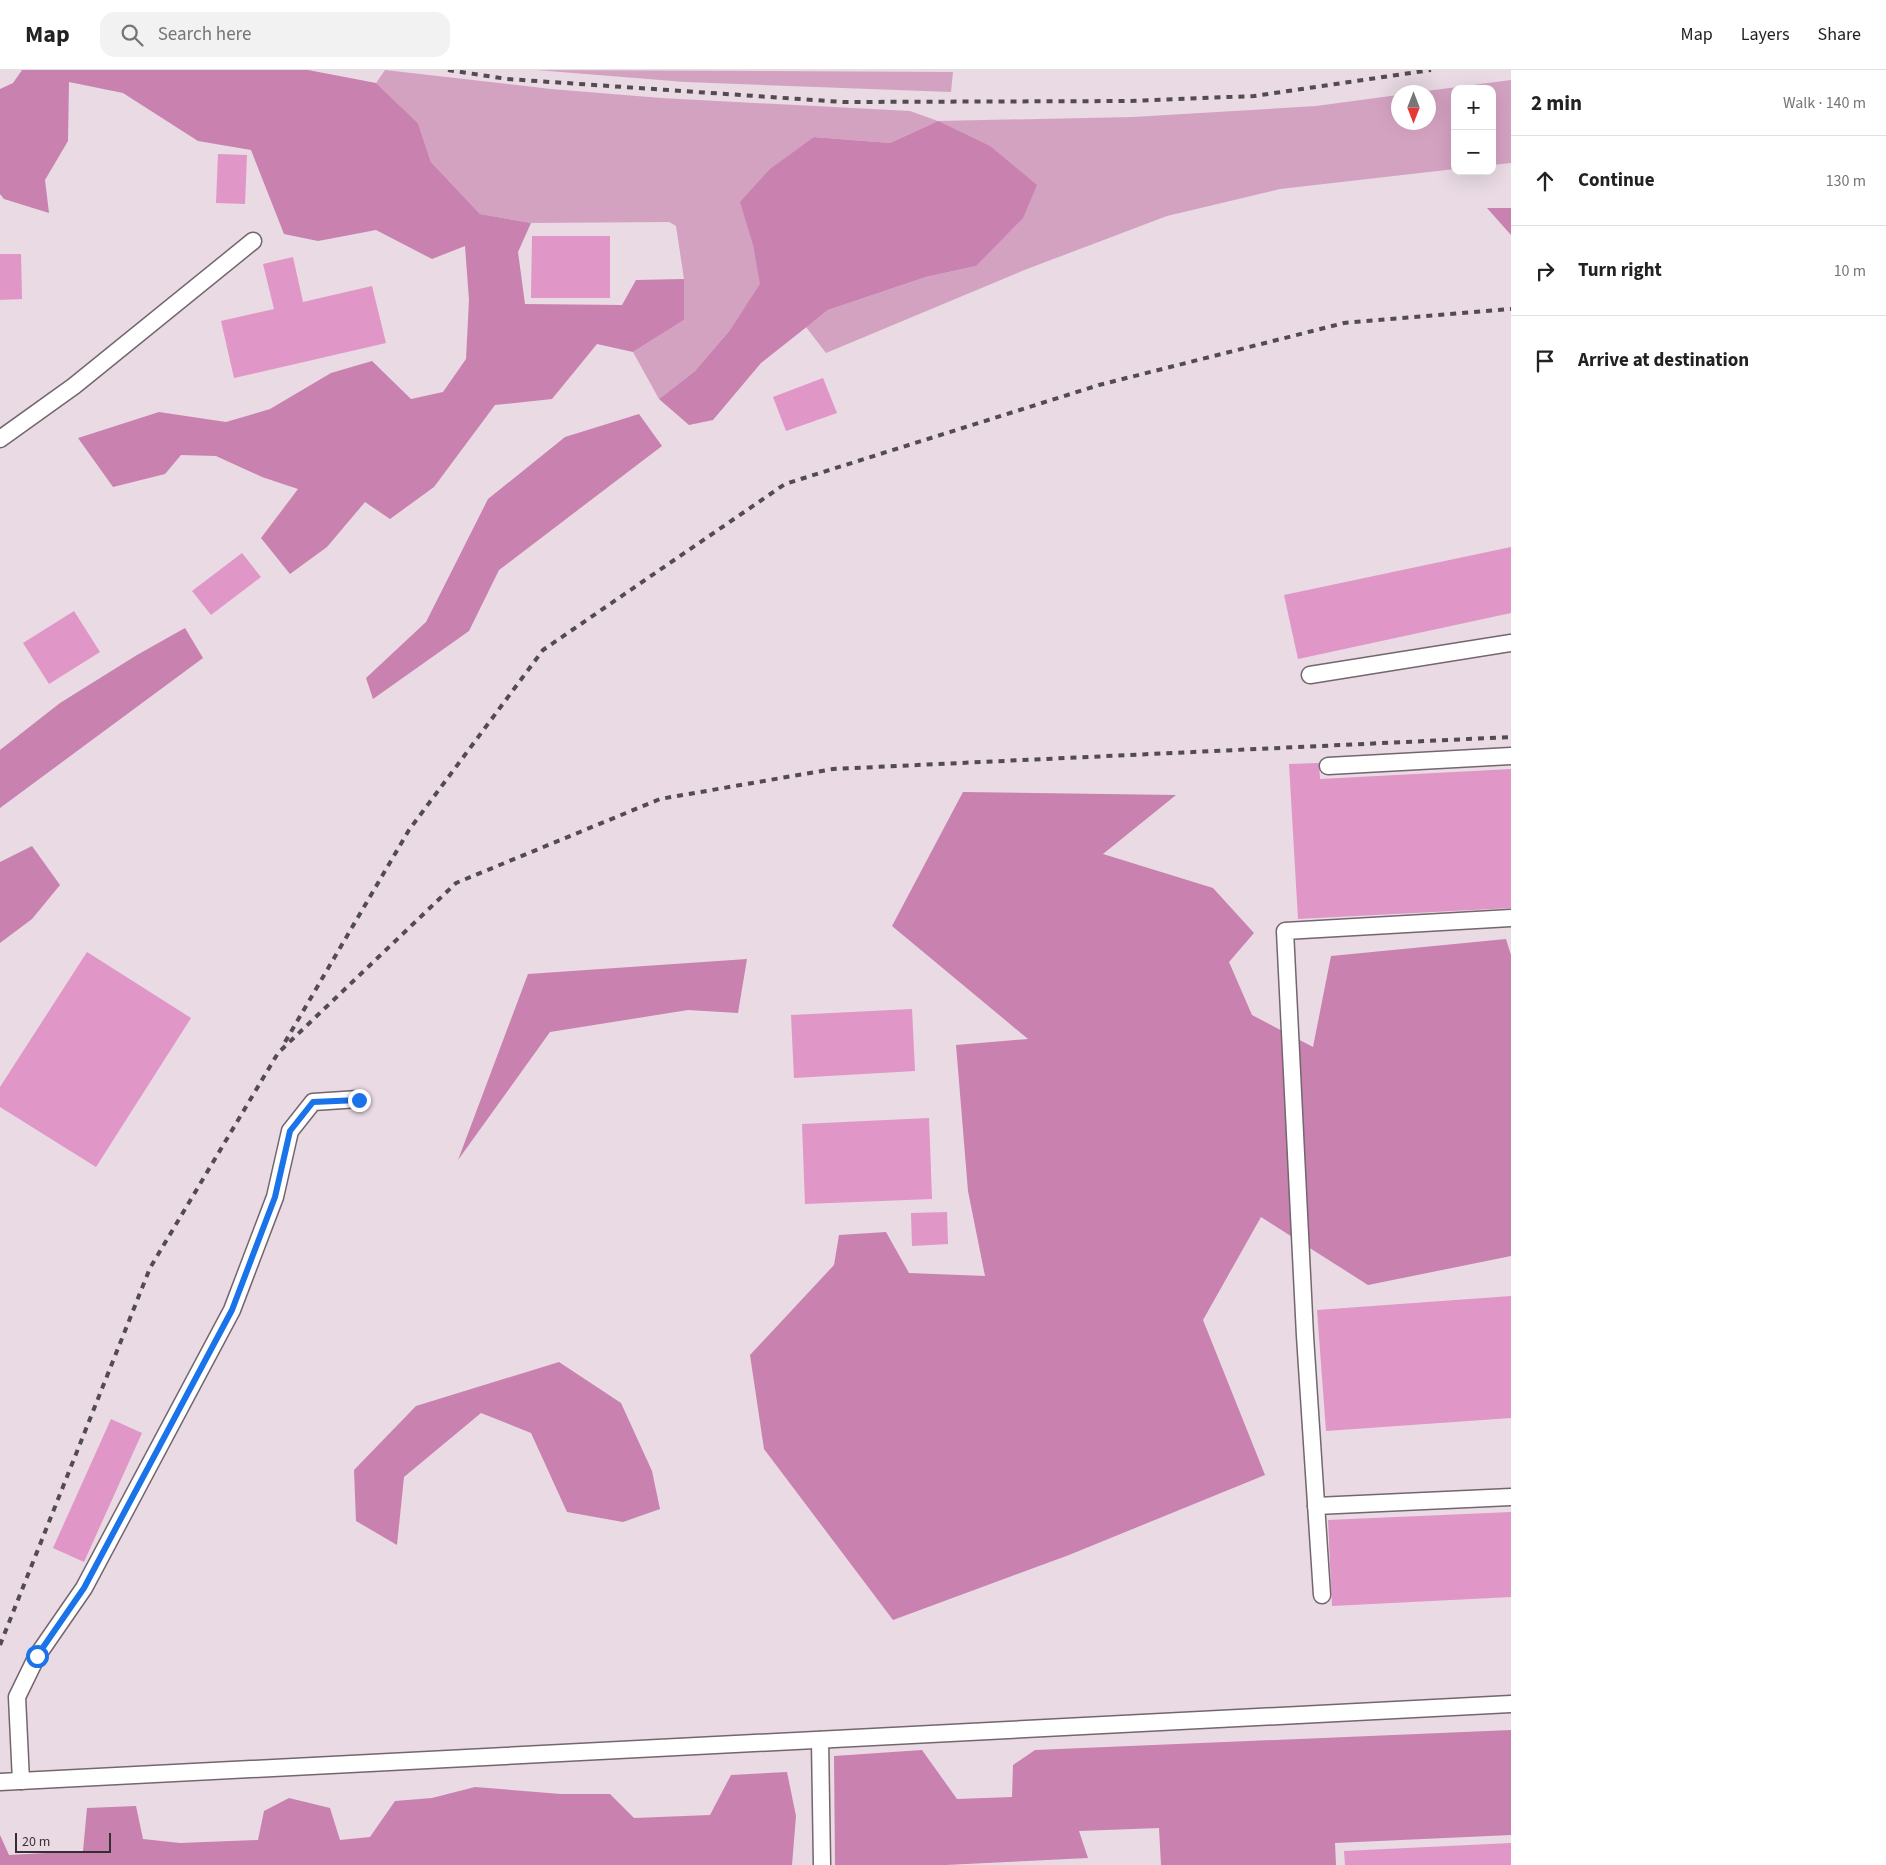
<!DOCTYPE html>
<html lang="en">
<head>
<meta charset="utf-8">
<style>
	body { margin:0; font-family:"Source Sans 3",sans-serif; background:#f2f2f2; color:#222 }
	.controls { position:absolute; right:15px; top:15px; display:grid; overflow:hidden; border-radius:10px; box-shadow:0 5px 20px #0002 }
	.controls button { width:45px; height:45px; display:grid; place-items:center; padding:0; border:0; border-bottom:1px solid #e0e0e0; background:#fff; color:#222; font:25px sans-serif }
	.compass { position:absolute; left:1391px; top:15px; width:45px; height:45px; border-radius:50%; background:#fff; box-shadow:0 5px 20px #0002; rotate:180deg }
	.scale { position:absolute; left:15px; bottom:12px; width:96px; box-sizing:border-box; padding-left:5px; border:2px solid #352f32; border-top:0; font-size:14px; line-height:18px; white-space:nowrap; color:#352f32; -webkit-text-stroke:4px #e9dae3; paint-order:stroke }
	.stop { position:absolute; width:15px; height:15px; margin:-11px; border:4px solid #1a73e8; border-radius:50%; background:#fff }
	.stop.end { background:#1a73e8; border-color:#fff; box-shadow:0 1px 5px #0008 }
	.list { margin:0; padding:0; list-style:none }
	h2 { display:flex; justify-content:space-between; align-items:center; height:65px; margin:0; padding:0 20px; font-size:21px }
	h2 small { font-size:16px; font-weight:400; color:#767676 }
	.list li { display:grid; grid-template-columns:32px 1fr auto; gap:15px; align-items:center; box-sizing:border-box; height:90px; padding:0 20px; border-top:1px solid #e0e0e0 }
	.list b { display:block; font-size:19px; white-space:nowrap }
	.list em { font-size:16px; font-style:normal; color:#767676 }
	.icon { flex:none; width:28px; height:28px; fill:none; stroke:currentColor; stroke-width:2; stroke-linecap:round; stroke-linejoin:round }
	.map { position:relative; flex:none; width:1511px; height:1795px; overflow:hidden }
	header { display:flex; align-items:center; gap:30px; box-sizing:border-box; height:70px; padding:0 25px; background:#fff; border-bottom:1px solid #e0e0e0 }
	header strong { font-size:24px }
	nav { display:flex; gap:28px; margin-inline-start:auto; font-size:18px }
	.search { width:350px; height:45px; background:#f2f2f2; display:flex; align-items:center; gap:12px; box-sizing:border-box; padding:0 18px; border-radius:15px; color:#767676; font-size:19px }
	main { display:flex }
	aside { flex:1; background:#fff }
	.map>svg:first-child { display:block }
	.green { fill:#d3a2c1 }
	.forest { fill:#c981b0 }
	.building { fill:#e096c6 }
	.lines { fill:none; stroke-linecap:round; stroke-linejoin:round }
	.lane-casing { stroke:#73666e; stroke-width:19 }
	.lane { stroke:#fff; stroke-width:16 }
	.rail { stroke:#524b4f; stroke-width:4; stroke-dasharray:6 6; stroke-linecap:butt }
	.route { stroke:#1a73e8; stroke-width:6 }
</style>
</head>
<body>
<header>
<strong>Map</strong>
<div class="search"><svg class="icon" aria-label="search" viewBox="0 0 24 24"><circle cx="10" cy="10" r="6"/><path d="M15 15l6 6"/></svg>Search here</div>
<nav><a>Map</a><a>Layers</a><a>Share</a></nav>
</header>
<main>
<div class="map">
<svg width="1511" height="1795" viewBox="0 0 1511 1795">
	<rect width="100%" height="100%" fill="#e9dae3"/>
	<g class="green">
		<polygon points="385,0 551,19 661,28 910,41 938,51 1133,47 1316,36 1398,25 1398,52 1428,52 1428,22 1419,22 1511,10 1511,93 1492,95 1492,19 1455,19 1455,99 1280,119 1167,146 1027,199 826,283 806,257 828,240 926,207 976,196 938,51 890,73 814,67 753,175 761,214 730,260 695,301 659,329 633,282 684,250 684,209 676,156 669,152 531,153 480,144 431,92 418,53 376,13"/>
		<polygon points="536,0 953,2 951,22 685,12"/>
	</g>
	<g class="forest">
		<polygon points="22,0 308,0 376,13 418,53 431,92 480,144 531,153 518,182 525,234 622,235 636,210 684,209 684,250 633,282 597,274 552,329 495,335 434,417 390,449 365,432 327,477 290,504 261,468 298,419 262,407 216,386 181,385 165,404 113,417 78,368 159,342 226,352 270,339 331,303 372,291 411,329 443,322 466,289 469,230 465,176 432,189 376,160 318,171 284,164 251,80 198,71 123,23 69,12 68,71 45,110 49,143 4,129 0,124 0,19 13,13"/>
		<polygon points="938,51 990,76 1037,115 1023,148 976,196 926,207 828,240 761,293 713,350 689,355 659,329 695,301 730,260 760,214 753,175 740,132 770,99 814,67 890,73"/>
		<polygon points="1487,138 1511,138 1511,165"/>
		<polygon points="639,344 662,376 499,500 469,561 373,629 366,608 426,552 488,429 565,367"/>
		<polygon points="185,558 203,588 0,738 0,680 60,633 137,585"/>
		<polygon points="963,722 1176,725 1103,784 1213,818 1254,863 1229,892 1252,945 1313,977 1331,886 1506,869 1511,885 1511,1186 1368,1215 1261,1147 1203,1250 1265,1405 1069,1485 893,1550 764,1379 750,1285 834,1195 839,1165 886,1162 909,1203 985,1206 968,1121 956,975 1028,969 892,856"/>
		<polygon points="32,776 60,815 32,849 0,873 0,792"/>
		<polygon points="747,889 738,943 688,940 550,962 458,1090 528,904"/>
		<polygon points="559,1292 621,1333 652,1401 660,1439 623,1452 567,1442 531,1363 481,1343 404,1407 397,1475 356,1451 354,1400 416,1336"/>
		<polygon points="1511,1660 1511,1765 1335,1773 1336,1795 1161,1795 1159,1758 1079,1761 1088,1788 945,1795 835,1795 834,1686 922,1680 957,1729 1012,1727 1013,1695 1035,1680"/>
		<polygon points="787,1702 796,1746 792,1795 0,1795 0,1765 9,1785 83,1781 87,1738 136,1736 143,1769 180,1773 258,1770 264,1741 289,1728 330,1738 340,1770 370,1767 395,1731 432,1728 475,1717 561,1724 610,1724 634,1748 710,1745 731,1705"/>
	</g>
	<g class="building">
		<polygon points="218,84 247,85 245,134 216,133"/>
		<polygon points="532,166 610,166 610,228 531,228"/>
		<polygon points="0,184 21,184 22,229 0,230"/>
		<polygon points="293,187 303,232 372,216 386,273 234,308 221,251 274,239 263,194"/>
		<polygon points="823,308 837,343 786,361 773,327"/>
		<polygon points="1511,477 1511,543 1298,589 1284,525"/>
		<polygon points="242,483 261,507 211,545 192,521"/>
		<polygon points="74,541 100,582 49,614 23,573"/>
		<polygon points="1319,693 1320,709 1511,699 1511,838 1298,849 1289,694"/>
		<polygon points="87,882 191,948 96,1097 0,1037 0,1017"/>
		<polygon points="912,939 915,1001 794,1008 791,945"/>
		<polygon points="929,1048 932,1129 805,1134 802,1054"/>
		<polygon points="947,1142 948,1174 912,1176 911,1143"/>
		<polygon points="1511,1226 1511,1348 1326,1361 1317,1240"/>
		<polygon points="111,1349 142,1363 84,1492 53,1478"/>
		<polygon points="1511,1442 1511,1527 1332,1536 1328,1450"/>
		<polygon points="1511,1773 1511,1795 1345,1795 1344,1781"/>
	</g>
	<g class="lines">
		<defs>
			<g id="lane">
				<polyline points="0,369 74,316 253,171"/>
				<polyline points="1310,605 1511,573"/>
				<polyline points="1328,696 1511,686"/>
				<polyline points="1316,1436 1511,1427"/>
				<polyline points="1322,1525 1305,1266 1285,861 1511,848"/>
				<polyline points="820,1670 822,1795"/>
				<polyline points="21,1711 17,1627 37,1586 84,1518 232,1240 275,1127 290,1061 313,1032 359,1029"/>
				<polyline points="0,1712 1511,1634"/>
			</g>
		</defs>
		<use href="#lane" class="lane-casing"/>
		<use href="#lane" class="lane"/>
		<g class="rail">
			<polyline points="448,0 507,9 843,32 1131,31 1254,26 1431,0"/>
			<polyline points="285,972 409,760 543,580 785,414 1099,315 1344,253 1511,239"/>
			<polyline points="0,1575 150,1198 278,983 456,813 660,729 833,699 1511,667"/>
		</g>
	</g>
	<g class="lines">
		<polyline class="route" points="37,1586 84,1518 232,1240 275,1127 290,1061 313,1032 359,1030"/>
	</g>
</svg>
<div class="controls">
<button>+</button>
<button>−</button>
</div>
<svg class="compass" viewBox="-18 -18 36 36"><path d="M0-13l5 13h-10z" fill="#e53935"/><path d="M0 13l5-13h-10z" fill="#767676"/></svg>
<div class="scale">20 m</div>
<div class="stop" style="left:37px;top:1586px"></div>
<div class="stop end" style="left:359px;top:1030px"></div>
</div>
<aside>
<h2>2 min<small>Walk · 140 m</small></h2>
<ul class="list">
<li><svg class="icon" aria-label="ahead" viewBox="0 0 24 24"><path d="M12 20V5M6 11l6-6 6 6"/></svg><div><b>Continue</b></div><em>130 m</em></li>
<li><svg class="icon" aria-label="right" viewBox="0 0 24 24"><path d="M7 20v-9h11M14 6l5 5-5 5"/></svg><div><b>Turn right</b></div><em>10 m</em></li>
<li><svg class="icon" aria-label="arrive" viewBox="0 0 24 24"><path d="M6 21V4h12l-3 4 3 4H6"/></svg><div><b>Arrive at destination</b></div></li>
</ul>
</aside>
</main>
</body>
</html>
